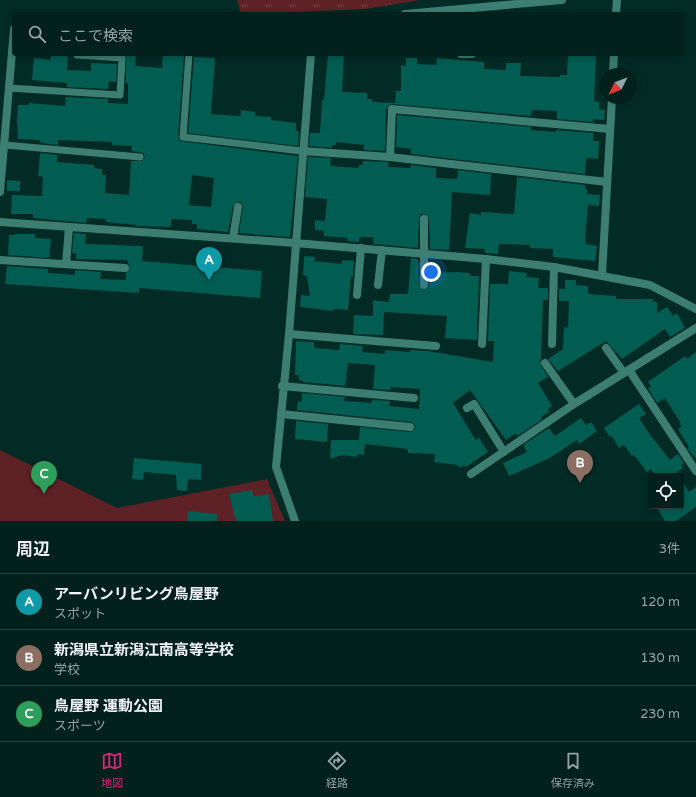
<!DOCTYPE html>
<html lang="ja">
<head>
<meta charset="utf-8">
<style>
	body { margin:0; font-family:"Varela Round","Noto Sans JP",sans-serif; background:#0c2825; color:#f1f3f6 }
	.controls { position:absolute; right:12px; bottom:12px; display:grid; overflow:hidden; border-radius:4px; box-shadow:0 2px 6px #0003 }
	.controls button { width:36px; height:36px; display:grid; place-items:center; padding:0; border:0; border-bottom:1px solid #233e3b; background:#02201c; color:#f1f3f6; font:20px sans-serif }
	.compass { position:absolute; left:600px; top:68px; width:36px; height:36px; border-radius:50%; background:#02201c; box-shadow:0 2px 6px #0003; rotate:228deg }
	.you { position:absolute; left:431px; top:272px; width:14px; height:14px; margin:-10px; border:3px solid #fff; border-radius:50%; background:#1a73e8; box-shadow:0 0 0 6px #1a73e833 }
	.badge { display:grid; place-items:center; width:26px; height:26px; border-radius:50%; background:#db2777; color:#fff; font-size:13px; font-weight:700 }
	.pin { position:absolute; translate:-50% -33px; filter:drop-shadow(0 1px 2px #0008) }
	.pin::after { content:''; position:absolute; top:21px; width:14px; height:12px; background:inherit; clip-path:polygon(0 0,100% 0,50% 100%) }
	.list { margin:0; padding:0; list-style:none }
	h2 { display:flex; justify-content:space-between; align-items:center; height:52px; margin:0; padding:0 16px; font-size:17px }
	h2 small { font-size:13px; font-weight:400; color:#96a3a3 }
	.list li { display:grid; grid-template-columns:26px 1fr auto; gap:12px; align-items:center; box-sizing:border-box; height:56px; padding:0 16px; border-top:1px solid #233e3b }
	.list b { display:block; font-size:15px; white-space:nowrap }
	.list p { margin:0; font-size:13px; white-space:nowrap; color:#96a3a3 }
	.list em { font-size:13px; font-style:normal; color:#96a3a3 }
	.icon { flex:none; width:22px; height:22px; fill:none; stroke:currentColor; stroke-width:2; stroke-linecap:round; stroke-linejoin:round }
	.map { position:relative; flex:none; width:696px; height:521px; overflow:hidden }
	.search { position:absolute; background:#02201c; box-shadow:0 2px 6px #0003; left:12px; right:12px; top:12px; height:44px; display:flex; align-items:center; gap:10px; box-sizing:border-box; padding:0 14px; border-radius:4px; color:#96a3a3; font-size:15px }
	.sheet { height:220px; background:#02201c }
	nav { display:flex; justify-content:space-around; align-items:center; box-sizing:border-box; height:56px; border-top:1px solid #233e3b; background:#02201c; font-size:11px; color:#96a3a3 }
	nav a { display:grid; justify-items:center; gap:2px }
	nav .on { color:#db2777 }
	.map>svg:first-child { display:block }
	.grass { fill:url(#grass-tufts) }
	.pitch { fill:#5d2126 }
	.building { fill:#015c51; fill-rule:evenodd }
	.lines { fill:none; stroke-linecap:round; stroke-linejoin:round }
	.service { stroke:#3c7e72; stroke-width:7 }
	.minor { stroke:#3c7e72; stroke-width:8 }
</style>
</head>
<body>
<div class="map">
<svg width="696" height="521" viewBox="0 0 696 521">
	<defs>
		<pattern id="grass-tufts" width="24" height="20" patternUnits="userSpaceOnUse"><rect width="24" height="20" fill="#5d2126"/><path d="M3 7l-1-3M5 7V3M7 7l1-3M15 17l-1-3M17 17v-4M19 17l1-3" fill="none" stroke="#744246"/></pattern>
	</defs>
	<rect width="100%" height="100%" fill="#022b25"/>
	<polygon class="grass" points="237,0 420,0 366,9 241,14"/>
	<polygon class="pitch" points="0,450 117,508 267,479 285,521 0,521"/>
	<g class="building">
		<polygon points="51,54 68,54 67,70 91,71 91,63 117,64 116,82 109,81 108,89 67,87 67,83 32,80 34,58 50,60"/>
		<path d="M126 54 136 55 135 66 162 68 163 54H180V56H184L178 137 180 141 298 156 290 237 239 233 243 207 242 203 238 202 233 206 228 232 197 229V224H192V220L171 219V227L136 226V225L106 222V219L87 218 86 223 33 218V214H11L12 195 42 196 43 177 38 176 40 153 57 155V162L94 165V168L102 169V175H106L105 193 129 195 131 161H142L145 157 143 153 132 151V146L112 145V142L58 140V145L41 143 39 140 18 139 17 120 18 105H28L29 103 65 106 66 97 108 99V103L128 104V83H126ZM192 175 214 178 211 207 189 205Z"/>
		<polygon points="328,54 344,54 342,92 367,93 367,99 372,99 372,102 395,103 396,91 401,91 401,65 406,66 406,58 417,58 417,64 436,65 437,58 484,62 484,69 506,70 506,63 521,63 520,76 560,77 560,75 567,75 568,54 596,54 594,101 599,102 599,109 605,110 604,120 593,119 593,122 557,119 557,111 532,110 531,116 392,104 388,106 386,109 385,151 364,150 364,145 336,142 336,145 332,145 332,148 309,146 310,133 320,133 322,100 324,100"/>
		<polygon points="194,57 215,58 211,114 241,116 241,110 255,112 255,116 271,117 271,120 296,123 296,130 299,132 298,146 188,133"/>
		<polygon points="397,115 531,127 531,130 556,132 556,130 593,133 593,141 599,141 598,159 586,158 585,174 411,154 411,149 396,147"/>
		<polygon points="308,157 331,158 330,166 359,168 359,165 363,165 363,161 388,162 388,167 411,168 411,165 436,168 436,178 457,179 458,170 491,174 490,195 452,192 449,250 430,249 429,219 424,214 421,214 419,219 418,248 374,244 373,237 360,237 359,242 347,241 348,238 324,236 324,231 315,230 315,220 325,221 327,199 305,197"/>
		<polygon points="517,177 585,185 585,189 587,189 587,194 600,195 599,206 588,205 585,239 586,244 597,246 595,261 553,257 553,249 530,248 530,245 499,244 498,254 485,253 485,249 465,248 470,213 481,215 481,212 514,214"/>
		<polygon points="7,180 20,181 20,191 7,191"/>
		<polygon points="74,233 86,234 85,244 143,246 142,261 262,271 260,298 139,288 139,293 5,284 7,266 48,269 48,273 75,275 75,270 101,272 100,279 126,280 126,273 130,268 127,260 76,259 76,253 72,253"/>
		<polygon points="15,234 35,234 35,238 51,239 49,258 8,255 9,235 15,235"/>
		<polygon points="304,256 315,257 314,261 342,264 342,260 354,261 353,277 351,277 348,310 334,309 333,311 300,307 301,295 310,296 307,276 303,275"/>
		<polygon points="411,258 418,259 419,285 424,290 429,287 430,273 457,272 470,273 470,276 479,276 477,340 445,338 447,316 384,312 383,335 353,334 354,315 373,316 373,300 389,302 390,294 408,294"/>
		<polygon points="509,271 527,273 526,277 539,278 538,288 548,288 548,300 543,300 541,359 540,363 548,377 538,383 552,406 548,409 549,412 541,417 543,419 517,436 516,433 506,440 470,390 453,403 472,434 476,440 479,438 488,452 466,467 464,465 460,468 457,465 434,462 435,454 408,453 408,449 365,444 364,455 357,454 357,457 342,455 330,459 331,440 359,440 360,427 410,432 414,430 415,425 411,422 297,410 298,401 302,402 302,393 345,397 344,401 372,403 372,400 390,401 389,406 419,409 420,389 391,387 390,390 373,389 375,365 348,363 345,386 303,382 303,381 299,380 299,375 295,375 296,341 314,342 314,348 339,350 340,344 363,346 362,352 385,354 385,350 410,352 410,350 428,351 493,362 494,341 488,341 490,284 508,284"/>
		<polygon points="565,280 576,280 576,285 588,286 588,294 616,296 616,299 653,299 653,302 657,302 657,313 667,307 673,316 677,313 685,328 670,337 665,329 622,359 606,341 558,371 548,359 563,349 564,327 568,328 569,301 559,301 559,289 565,289"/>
		<polygon points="696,352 696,458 694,457 687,448 689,447 678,429 681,427 680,422 665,398 657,403 648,388 651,386 648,382 685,356 687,359"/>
		<polygon points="639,404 646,414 639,418 651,436 670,460 678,454 684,463 681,465 683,468 677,472 679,476 655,476 651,469 647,472 634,455 632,456 624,445 619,448 612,436 610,437 604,428"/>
		<polygon points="581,418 586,425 591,422 597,431 579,444 577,440 548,459 509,476 503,463 527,452 523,445 549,428 555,436"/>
		<polygon points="296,421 328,424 327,442 295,439"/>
		<polygon points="134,458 201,464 201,480 188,479 187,491 177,490 176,475 144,472 143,480 132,479"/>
		<polygon points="681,479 689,492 696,487 696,507 676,521 665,521 656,506 681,506"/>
		<polygon points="252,490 253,496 269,494 273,521 236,521 229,494"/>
		<polygon points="188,511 217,514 217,521 187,521"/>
	</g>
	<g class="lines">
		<g class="service">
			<polyline points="189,54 183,137 302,151"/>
			<polyline points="9,88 120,95 122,58 77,55"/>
			<polyline points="5,145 140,157"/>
		</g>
		<g class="minor">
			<polyline points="405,14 562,0"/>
			<polyline points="616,14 617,0"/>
			<polyline points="461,54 472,54"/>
			<polyline points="613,74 614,54"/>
			<polyline points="302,151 390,157 607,182"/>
			<polyline points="390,157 392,109 610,129"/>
			<polyline points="0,192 14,29"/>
			<polyline points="0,222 295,243 486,259 554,267 650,285 696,309"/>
			<polyline points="233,238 238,207"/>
			<polyline points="0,260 125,268"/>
			<polyline points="66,264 69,227"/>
			<polyline points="602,275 612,98"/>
			<polyline points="378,285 382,250"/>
			<polyline points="424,285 424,219"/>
			<polyline points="357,295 361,248"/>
			<polyline points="289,334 436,346"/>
			<polyline points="482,344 486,259"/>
			<polyline points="552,344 554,267"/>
			<polyline points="606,348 624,373"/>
			<polyline points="545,363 574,404"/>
			<polyline points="629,370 696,471"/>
			<polyline points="282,386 414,398"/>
			<polyline points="467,408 474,404 504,452"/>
			<polyline points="281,414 410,427"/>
			<polyline points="471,474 574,404 696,328"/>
			<polyline points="295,521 276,467 289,334 311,54"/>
		</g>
	</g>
</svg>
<div class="controls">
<button><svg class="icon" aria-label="locate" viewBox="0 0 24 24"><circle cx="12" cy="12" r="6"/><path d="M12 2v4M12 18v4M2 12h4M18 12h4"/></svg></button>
</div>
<svg class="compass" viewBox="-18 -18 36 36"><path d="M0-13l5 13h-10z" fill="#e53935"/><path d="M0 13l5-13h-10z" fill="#96a3a3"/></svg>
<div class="you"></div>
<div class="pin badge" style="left:209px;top:280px;background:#0f9aa8">A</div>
<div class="pin badge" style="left:580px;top:483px;background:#8d6e63">B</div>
<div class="pin badge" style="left:44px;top:494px;background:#2e9e5b">C</div>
<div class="search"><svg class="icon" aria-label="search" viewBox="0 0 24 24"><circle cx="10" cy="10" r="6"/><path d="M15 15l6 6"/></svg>ここで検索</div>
</div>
<section class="sheet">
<h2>周辺<small>3件</small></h2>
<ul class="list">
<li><span class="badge" style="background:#0f9aa8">A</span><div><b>アーバンリビング鳥屋野</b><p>スポット</p></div><em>120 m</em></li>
<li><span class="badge" style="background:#8d6e63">B</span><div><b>新潟県立新潟江南高等学校</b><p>学校</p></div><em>130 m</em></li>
<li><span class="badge" style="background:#2e9e5b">C</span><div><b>鳥屋野 運動公園</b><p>スポーツ</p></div><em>230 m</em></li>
</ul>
</section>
<nav>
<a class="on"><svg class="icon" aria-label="map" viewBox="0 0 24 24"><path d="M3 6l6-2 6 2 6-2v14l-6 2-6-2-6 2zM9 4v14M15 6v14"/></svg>地図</a>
<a><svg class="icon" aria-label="directions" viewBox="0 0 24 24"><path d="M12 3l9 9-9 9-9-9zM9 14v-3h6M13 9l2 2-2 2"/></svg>経路</a>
<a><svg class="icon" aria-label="saved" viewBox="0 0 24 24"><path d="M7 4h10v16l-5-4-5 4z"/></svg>保存済み</a>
</nav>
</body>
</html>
